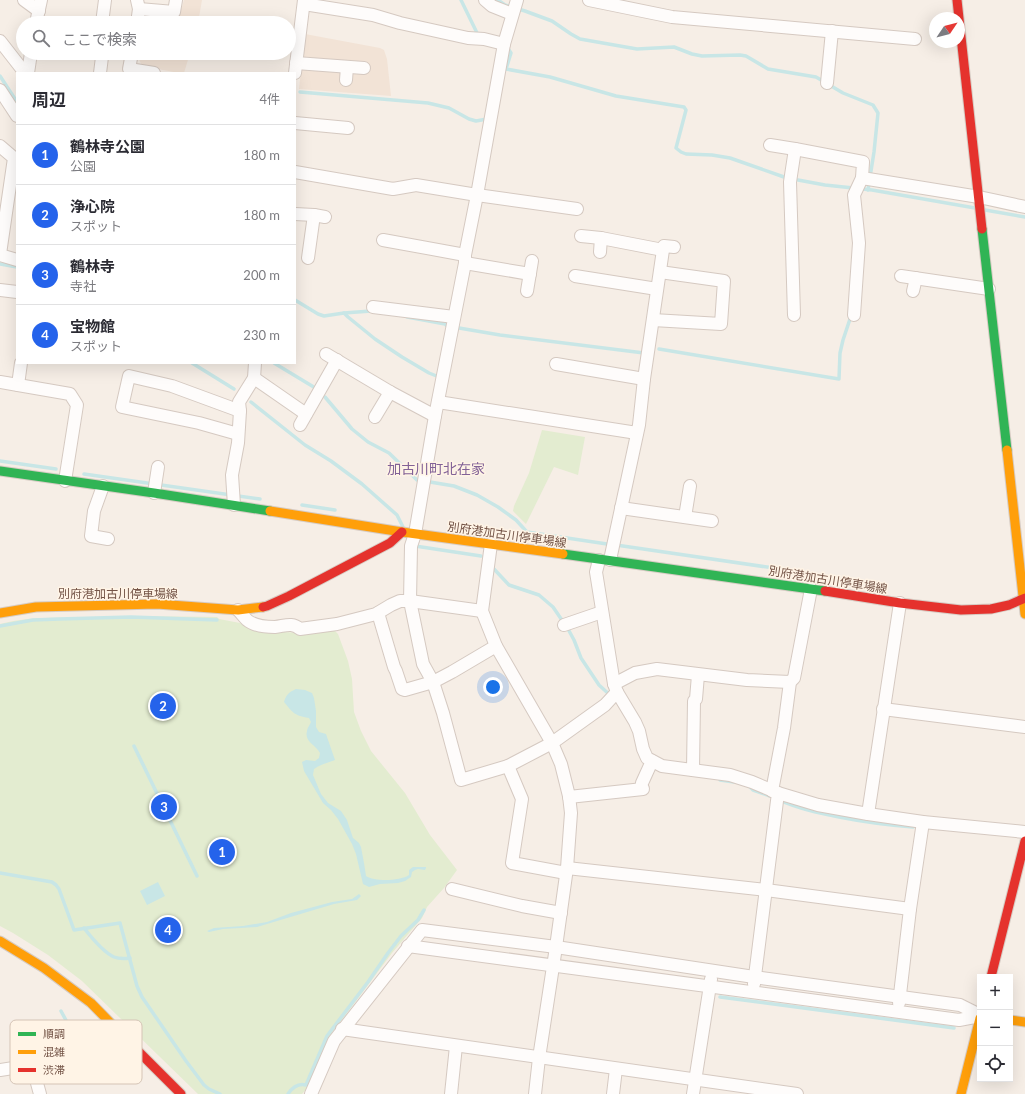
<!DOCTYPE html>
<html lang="ja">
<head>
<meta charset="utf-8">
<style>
	body { margin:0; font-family:Lato,"Noto Sans JP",sans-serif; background:#f7f7f7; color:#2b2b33 }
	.controls { position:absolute; right:12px; bottom:12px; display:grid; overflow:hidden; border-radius:0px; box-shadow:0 4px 16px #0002 }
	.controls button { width:36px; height:36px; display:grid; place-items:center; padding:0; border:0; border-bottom:1px solid #e1e1e2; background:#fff; color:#2b2b33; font:20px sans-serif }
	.compass { position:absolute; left:929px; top:12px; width:36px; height:36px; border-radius:50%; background:#fff; box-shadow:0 4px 16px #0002; rotate:55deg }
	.you { position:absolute; left:493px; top:687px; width:14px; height:14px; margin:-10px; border:3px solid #fff; border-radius:50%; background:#1a73e8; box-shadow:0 0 0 6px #1a73e833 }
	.badge { display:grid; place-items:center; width:26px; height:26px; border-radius:50%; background:#2563eb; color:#fff; font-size:13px; font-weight:700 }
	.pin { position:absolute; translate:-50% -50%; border:2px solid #fff; box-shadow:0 1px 4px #0006 }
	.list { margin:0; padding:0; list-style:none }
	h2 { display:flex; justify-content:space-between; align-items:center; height:52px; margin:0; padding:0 16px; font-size:17px }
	h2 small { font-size:13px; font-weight:400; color:#7c7c81 }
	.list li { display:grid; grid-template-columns:26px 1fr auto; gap:12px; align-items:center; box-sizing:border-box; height:60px; padding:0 16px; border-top:1px solid #e1e1e2 }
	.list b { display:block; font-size:15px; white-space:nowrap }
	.list p { margin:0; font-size:13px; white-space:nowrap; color:#7c7c81 }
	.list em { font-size:13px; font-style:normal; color:#7c7c81 }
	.icon { flex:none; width:22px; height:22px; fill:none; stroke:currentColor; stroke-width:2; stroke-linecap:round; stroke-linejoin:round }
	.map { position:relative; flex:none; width:1025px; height:1094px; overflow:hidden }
	.search { position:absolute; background:#fff; box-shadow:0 4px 16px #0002; left:16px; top:16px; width:280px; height:44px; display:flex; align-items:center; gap:10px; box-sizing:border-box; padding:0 14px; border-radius:22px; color:#7c7c81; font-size:15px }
	.panel { position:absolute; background:#fff; box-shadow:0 4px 16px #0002; left:16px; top:72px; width:280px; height:292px; border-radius:0px }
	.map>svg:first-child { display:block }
	.residential { fill:#f2e3d6 }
	.green { fill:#e3ecd0 }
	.water { fill:#c8e6e6 }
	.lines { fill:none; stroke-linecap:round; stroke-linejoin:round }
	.stream { stroke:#c8e6e6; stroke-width:3.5 }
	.street-casing { stroke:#d5c9c1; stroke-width:14 }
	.fast-casing { stroke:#d6cbc3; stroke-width:11 }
	.slow-casing { stroke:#d6cbc3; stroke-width:11 }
	.jam-casing { stroke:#d6cbc3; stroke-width:11 }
	.street { stroke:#fefcfb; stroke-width:12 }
	.fast { stroke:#30b455; stroke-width:9 }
	.slow { stroke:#ff9f0a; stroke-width:9 }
	.jam { stroke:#e5322d; stroke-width:9 }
	.labels { text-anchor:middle; stroke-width:3; stroke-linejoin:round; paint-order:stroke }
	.street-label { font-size:12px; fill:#745447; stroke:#fff4e6 }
	.quarter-label { font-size:14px; fill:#826297; stroke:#fff4e6 }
	.key { fill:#fff4e6; stroke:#d5c4b6; stroke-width:1 }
	.key-label { font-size:11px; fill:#745447 }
</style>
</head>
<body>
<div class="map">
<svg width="1025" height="1094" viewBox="0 0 1025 1094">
	<rect width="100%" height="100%" fill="#f6eee6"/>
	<g class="residential">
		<polygon points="184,0 202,0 198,23 144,23 145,20 153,15 178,21"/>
		<polygon points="305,34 380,48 384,50 387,59 391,96 299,89"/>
		<polygon points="139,53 190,53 184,73 179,73 142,66 138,57"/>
	</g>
	<g class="green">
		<polygon points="542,430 585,437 578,475 554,467 526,524 513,511 514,506 529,473"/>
		<path d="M134 616 217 617 219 619 240 623 263 631 302 633 334 630 338 634 348 661 352 679 354 712 361 731 371 751 405 793 430 835 457 870 444 888 427 907 422 918 392 953 329 1037 307 1088 302 1094H198L82 981 48 955 13 933 0 926V624C30 616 60 618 90 618 104 618 119 617 134 616Z"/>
	</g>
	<g class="water">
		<path d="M296 689 305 690 312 693 314 698 316 711V727L319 732 326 734 335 760C328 763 321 764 314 769L313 775 321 794 328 803 341 811 347 820 353 838 359 843 361 847 364 863 366 876C375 882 400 881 409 875V870L413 867H426V868L425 870 418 869 415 870 412 872 411 877 405 881 398 883 380 884 369 887 363 884 356 854 352 844 338 819 331 810 323 803 304 771 302 762 306 760 315 761 319 758 320 753C316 745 304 742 307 731 307 728 310 725 311 722L309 718C294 715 294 714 284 702 286 695 289 692 296 689Z"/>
		<polygon points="158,882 165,896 147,905 140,891"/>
		<polygon points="359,894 361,896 357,900 334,904 257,927 241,928 223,929 209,932 207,931 214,928 243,926 267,922 291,913 332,902 352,899"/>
	</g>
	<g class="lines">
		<g class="stream">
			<polyline points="461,0 478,35"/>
			<polyline points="498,0 505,5 525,11 552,21 571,34 580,39 637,49 674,47 692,54 702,56 740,55 746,56 768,69 816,77 843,93 873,105 878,113 874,152 868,190"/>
			<polyline points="509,50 511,53 506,69 550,77 616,96 684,107 686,110 676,148 681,152 686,154 712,155 730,158 784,177"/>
			<polyline points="0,76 17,102"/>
			<polyline points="300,92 428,103 449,108 469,119 476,121 487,119"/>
			<polyline points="798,180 825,185 872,190 975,208"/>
			<polyline points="985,210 1025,217"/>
			<polyline points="0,264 17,267"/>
			<polyline points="295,300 318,314 324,316 344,313 371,311"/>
			<polyline points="344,313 348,317 375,339 402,357 429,373 439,377"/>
			<polyline points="407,317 445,324 448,327"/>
			<polyline points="459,328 500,335 644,353 645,350"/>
			<polyline points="659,349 839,379 840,353 843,340 851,316"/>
			<polyline points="192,363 234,389"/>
			<polyline points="274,363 317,389"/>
			<polyline points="325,397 352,429 368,442 389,453 417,480"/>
			<polyline points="251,402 305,445 331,461 362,484 397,515 403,527"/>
			<polyline points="0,461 56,469"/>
			<polyline points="84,474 260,499"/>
			<polyline points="430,482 454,486 477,495 498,507 516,520 527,532 607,544"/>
			<polyline points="302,505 335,510"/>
			<polyline points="414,544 415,546 481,556"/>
			<polyline points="616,545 787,570"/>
			<polyline points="494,569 509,585 539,595 553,607 568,629 574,640 581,658 599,685 611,696"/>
			<polyline points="0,626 33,620 59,619 131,617 217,620"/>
			<polyline points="134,746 197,876"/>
			<polyline points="720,780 734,782"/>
			<polyline points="749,786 753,790 770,796"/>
			<path d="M779 800C799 809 819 813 839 817 864 822 888 825 913 827"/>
			<polyline points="0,873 52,882 56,885 59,889 74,930 120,923 137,986 142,997 186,1061 204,1085 209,1089 220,1094"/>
			<path d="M84 928C91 937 103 952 114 957 119 959 124 959 130 958"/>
			<polyline points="720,997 954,1028"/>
			<polyline points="61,1011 68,1024 75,1047 77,1072 110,1072 129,1074"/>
			<path d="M288 1094C292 1088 298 1083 306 1085L327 1036 368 982 388 953 401 936 418 920 424 910"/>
		</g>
		<defs>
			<g id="street">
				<polyline points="24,0 39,11"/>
				<polyline points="485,0 492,6 512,14"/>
				<polyline points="517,0 504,44 477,195 465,255 465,263 435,416 415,534 411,546 410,601 423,664 433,682 443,713 461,780 508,766 552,743 605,705 617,692 614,684 596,572 599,560"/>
				<polyline points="589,0 672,17 915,39"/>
				<polyline points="304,4 373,15 400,23 468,38 484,39 504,44"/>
				<polyline points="139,9 174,12 176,0"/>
				<polyline points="36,23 41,0"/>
				<polyline points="102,23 105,0"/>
				<polyline points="137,23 139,9 137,0"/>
				<polyline points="0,41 25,73"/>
				<polyline points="132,53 129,69 154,73"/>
				<polyline points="296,63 364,68"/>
				<polyline points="28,73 31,53"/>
				<polyline points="100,73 102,57 101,53"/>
				<polyline points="295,73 304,0"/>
				<polyline points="346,80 347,67"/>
				<polyline points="827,83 832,31"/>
				<polyline points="0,90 17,116"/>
				<polyline points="295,123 348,128"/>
				<polyline points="770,145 795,149 863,162 862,178 979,197 1025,207"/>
				<polyline points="0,146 14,158 0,254"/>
				<polyline points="295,172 393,189 416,185 477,195 577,209"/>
				<polyline points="295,214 314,215 325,217"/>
				<polyline points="581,236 601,238 663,250 664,246 674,247"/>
				<polyline points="383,240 465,255"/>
				<polyline points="600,252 601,238"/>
				<polyline points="0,255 17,260"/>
				<polyline points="308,258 314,215"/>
				<polyline points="465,263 530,274"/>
				<polyline points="575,276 657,289"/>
				<polyline points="901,276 989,289"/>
				<polyline points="0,290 17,292"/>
				<polyline points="527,291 532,261"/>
				<polyline points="913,291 916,278"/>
				<polyline points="373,307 454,317"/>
				<polyline points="794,315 790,182 795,149"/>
				<polyline points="854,315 859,243 854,195 862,178"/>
				<polyline points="653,320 721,324 724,281 660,272"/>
				<polyline points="326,354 390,392 435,416"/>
				<polyline points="21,363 18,385 70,394 77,405 65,481"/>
				<polyline points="556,364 644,379"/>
				<polyline points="254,378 306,414"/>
				<polyline points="0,382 18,385"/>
				<polyline points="438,402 637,433"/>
				<polyline points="375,417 390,392"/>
				<polyline points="300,425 337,360"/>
				<polyline points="238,434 199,423 122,407 129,376 172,386 240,411"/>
				<polyline points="103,486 94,511 91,536 108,539"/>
				<polyline points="154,493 158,467"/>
				<polyline points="234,505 232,475 238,443 240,411 239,402 254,378 255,363"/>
				<polyline points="621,508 712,521"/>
				<polyline points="685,517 690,486"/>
				<polyline points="491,544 482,611 496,646 552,743 561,764 569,796 571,813 567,868 556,947 539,1058 535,1094"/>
				<polyline points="610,560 639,425 644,379 663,250"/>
				<path d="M238 610C241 613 244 617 247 620 254 626 267 627 275 627 285 626 292 622 300 629L337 624 376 614 391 605 400 601H410L482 611"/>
				<polyline points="378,613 394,667 396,671 402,689 405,690 433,682 452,672 496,646"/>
				<polyline points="564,625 602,612"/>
				<polyline points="614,684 635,673 657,669 747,680 790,682"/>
				<polyline points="617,692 635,722 639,731 643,749 647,758 662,766 730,775 752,782 778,793 818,805 868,814 923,822 1025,832"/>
				<polyline points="883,709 1025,727"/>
				<polyline points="508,766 522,799 512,863 566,873"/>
				<polyline points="693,770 694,701 696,699 698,675"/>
				<polyline points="641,789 642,783 652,761"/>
				<polyline points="772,791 784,728 790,682 794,678 811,589"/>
				<polyline points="569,797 643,789"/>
				<polyline points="868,814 900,603"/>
				<polyline points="567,868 766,890 910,909"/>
				<polyline points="452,889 522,906 561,913"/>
				<polyline points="408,946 959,1020 980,1016"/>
				<polyline points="754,984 778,793"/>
				<polyline points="899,1003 910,909 923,822"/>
				<polyline points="342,1029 797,1094"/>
				<polyline points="0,1070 32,1065 40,1094"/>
				<polyline points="311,1094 334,1041 422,930 556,947 754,977 960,1005 980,1015"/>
				<polyline points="451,1094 456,1046"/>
				<polyline points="613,1094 616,1069"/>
				<polyline points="693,1094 711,979"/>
			</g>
			<g id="fast">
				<polyline points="982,229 1007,450"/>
				<polyline points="0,471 154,493 270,511"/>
				<polyline points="563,554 825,591"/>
			</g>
			<g id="slow">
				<polyline points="1007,450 1025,614"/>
				<polyline points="270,511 402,532 563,554"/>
				<polyline points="0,613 36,607 157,604 238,610 263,607"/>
				<polyline points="0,941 44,968 91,1003 137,1050"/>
				<polyline points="1010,1020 1025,1022"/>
				<polyline points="961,1094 980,1018"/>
			</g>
			<g id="jam">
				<polyline points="957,0 982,229"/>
				<polyline points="825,591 900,603 961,610 991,609 1009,605 1025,598"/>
				<polyline points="263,607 267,606 289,596 390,543 402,532"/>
				<polyline points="991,977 1025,841"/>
				<polyline points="137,1050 181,1094"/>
			</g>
		</defs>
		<use href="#street" class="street-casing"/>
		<use href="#fast" class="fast-casing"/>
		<use href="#slow" class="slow-casing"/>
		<use href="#jam" class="jam-casing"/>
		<use href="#street" class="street"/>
		<use href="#fast" class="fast"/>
		<use href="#slow" class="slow"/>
		<use href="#jam" class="jam"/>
	</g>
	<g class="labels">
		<g class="street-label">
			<text transform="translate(507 535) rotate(8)" y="4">別府港加古川停車場線</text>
			<text transform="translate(828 580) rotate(9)" y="4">別府港加古川停車場線</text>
			<text x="118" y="598">別府港加古川停車場線</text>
		</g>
		<g class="quarter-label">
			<text x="436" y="474">加古川町北在家</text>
		</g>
	</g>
	<rect x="10" y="1020" width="132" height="64" rx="6" class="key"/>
	<rect x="18" y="1032" width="18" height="4" fill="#30b455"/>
	<rect x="18" y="1050" width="18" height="4" fill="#ff9f0a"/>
	<rect x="18" y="1068" width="18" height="4" fill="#e5322d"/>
	<g class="key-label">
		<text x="43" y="1038">順調</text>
		<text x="43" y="1056">混雑</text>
		<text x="43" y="1074">渋滞</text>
	</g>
</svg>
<div class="controls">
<button>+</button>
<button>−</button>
<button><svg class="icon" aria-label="locate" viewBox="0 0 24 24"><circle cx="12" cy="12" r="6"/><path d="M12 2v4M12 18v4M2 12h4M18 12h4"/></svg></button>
</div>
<svg class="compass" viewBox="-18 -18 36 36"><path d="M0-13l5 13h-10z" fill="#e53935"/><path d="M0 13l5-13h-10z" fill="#7c7c81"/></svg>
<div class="you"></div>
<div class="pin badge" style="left:222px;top:852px">1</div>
<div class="pin badge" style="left:163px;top:706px">2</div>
<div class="pin badge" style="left:164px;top:807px">3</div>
<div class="pin badge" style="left:168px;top:930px">4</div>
<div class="search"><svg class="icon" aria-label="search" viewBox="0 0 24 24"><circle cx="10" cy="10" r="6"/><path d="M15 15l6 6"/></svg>ここで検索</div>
<section class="panel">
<h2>周辺<small>4件</small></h2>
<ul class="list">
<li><span class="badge">1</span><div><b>鶴林寺公園</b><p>公園</p></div><em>180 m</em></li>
<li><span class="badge">2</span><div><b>浄心院</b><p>スポット</p></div><em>180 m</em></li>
<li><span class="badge">3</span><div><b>鶴林寺</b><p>寺社</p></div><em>200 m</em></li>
<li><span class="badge">4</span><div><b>宝物館</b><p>スポット</p></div><em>230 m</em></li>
</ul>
</section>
</div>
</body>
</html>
